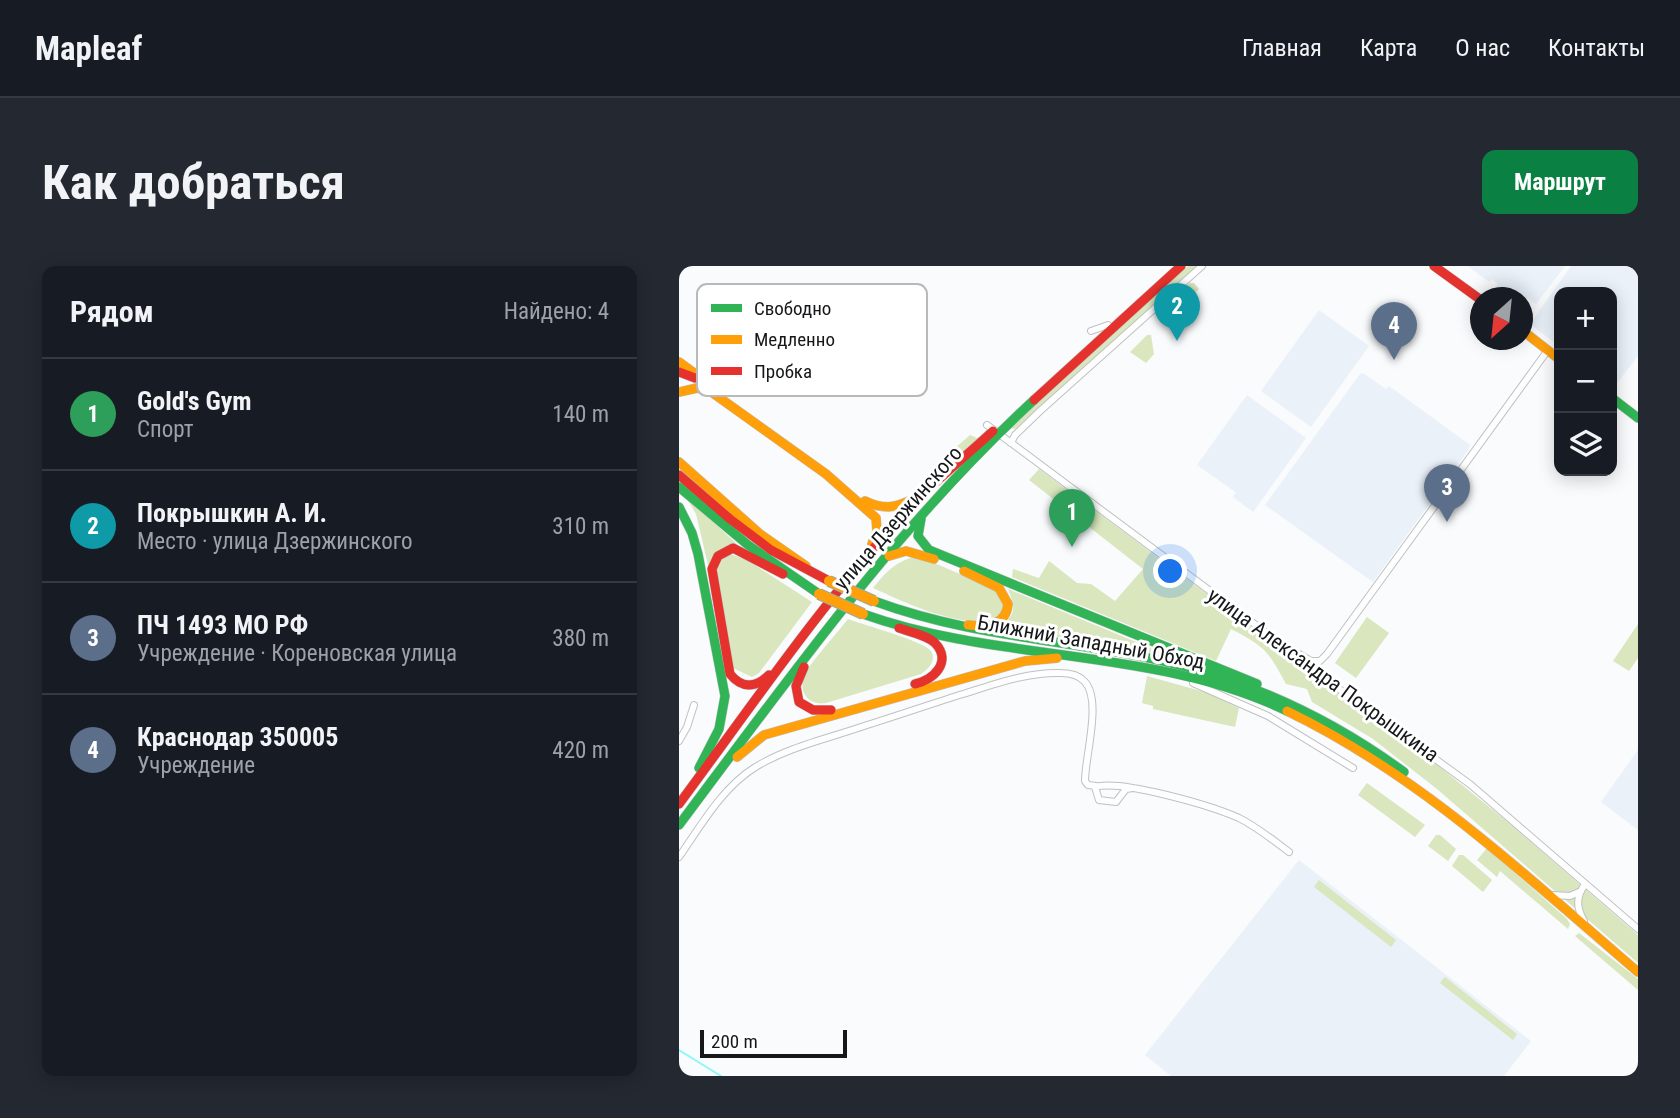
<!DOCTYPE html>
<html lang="ru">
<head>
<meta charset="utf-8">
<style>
	body { margin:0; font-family:"Roboto Condensed",sans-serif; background:#242831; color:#f1f3f6 }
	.controls { position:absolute; right:21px; top:21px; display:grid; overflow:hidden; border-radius:14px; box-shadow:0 4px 18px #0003 }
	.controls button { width:63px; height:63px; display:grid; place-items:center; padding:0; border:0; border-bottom:2px solid #363941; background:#171b24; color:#f1f3f6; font:35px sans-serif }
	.compass { position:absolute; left:791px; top:21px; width:63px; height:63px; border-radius:50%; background:#171b24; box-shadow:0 4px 18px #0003; rotate:207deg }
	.scale { position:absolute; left:21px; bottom:18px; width:147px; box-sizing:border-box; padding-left:7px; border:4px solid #151719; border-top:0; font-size:19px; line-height:24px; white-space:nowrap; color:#151719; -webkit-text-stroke:5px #fff; paint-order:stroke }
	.you { position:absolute; left:492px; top:306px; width:24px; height:24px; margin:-18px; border:5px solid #fff; border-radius:50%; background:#1a73e8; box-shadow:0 0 0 10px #1a73e833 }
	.badge { display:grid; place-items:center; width:46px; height:46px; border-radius:50%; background:#0b8043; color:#fff; font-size:23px; font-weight:700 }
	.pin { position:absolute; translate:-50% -58px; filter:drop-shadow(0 2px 4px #0008) }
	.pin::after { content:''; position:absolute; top:37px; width:24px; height:21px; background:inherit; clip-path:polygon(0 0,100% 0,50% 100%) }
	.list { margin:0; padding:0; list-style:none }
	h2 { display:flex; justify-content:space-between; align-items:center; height:91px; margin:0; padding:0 28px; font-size:30px }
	h2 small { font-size:23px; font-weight:400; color:#9ea1a6 }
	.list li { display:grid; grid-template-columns:46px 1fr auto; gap:21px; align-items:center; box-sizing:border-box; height:112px; padding:0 28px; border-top:2px solid #363941 }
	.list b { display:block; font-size:26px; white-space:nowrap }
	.list p { margin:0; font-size:23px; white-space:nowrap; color:#9ea1a6 }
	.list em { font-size:23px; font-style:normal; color:#9ea1a6 }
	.icon { flex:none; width:38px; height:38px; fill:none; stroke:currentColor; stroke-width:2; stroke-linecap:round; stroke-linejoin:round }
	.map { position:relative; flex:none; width:959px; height:810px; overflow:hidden; border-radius:14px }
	header { display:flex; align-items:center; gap:42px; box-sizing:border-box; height:98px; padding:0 35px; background:#171b24; border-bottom:2px solid #363941 }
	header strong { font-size:33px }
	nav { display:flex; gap:38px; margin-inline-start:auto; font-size:24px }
	.intro { display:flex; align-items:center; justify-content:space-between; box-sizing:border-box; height:168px; padding:0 42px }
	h1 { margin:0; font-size:49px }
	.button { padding:18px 32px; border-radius:14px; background:#0b8043; color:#fff; font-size:24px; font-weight:700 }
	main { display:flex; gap:42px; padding:0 42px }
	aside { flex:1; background:#171b24; border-radius:14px; box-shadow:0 4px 18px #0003 }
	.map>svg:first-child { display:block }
	.built { fill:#eaf1f9 }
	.green { fill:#d9e6be }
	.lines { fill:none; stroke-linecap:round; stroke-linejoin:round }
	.stream { stroke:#91f8fa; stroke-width:2 }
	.street-casing { stroke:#bfc1c3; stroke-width:8 }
	.fast-casing { stroke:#bfc1c3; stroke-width:10 }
	.slow-casing { stroke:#bfc1c3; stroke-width:10 }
	.jam-casing { stroke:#bfc1c3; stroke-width:10 }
	.street { stroke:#fefeff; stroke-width:6 }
	.fast { stroke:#30b455; stroke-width:9 }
	.slow { stroke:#ff9f0a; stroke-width:9 }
	.jam { stroke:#e5322d; stroke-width:9 }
	.slow-bridge-casing { stroke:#9daa9d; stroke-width:12; stroke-linecap:butt }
	.slow-bridge { stroke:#ff9f0a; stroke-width:10 }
	.labels { text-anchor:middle; stroke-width:6; stroke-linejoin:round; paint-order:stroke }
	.street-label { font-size:21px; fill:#151719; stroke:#fff }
	.key { fill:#fff; stroke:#b9b9ba; stroke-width:2 }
	.key-label { font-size:19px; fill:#151719 }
</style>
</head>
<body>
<header>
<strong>Mapleaf</strong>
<nav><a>Главная</a><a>Карта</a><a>О нас</a><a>Контакты</a></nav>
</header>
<div class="intro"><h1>Как добраться</h1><a class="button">Маршрут</a></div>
<main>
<aside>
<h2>Рядом<small>Найдено: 4</small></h2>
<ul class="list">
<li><span class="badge" style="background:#2e9e5b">1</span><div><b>Gold's Gym</b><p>Спорт</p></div><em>140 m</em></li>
<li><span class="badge" style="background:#0f9aa8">2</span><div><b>Покрышкин А. И.</b><p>Место · улица Дзержинского</p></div><em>310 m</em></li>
<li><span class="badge" style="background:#5c6f8a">3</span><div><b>ПЧ 1493 МО РФ</b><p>Учреждение · Кореновская улица</p></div><em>380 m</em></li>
<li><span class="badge" style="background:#5c6f8a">4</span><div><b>Краснодар 350005</b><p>Учреждение</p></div><em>420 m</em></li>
</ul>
</aside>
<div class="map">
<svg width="959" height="810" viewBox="0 0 959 810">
	<rect width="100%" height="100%" fill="#f9fbfd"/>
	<g class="built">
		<polygon points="789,0 886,0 857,38 849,32 844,38 844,32 828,31 816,23 819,18 813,13 810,16"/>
		<polygon points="892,0 959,0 959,90 935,121 933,119 933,26 880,26 880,80 851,58"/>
		<polygon points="640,44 690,80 632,161 582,125"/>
		<polygon points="684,107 707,123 710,120 791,179 790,183 694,316 586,239 681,108"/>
		<polygon points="568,129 627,172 574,246 554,231 557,227 555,225 518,199"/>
		<polygon points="959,484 959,564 922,536"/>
		<polygon points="620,594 852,775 825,810 492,810 466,789"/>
	</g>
	<g class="green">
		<polygon points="509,0 518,0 336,163 331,162"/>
		<polygon points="511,17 515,17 520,23 516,27 510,26 503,37 499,35 494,43 497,46 494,51 486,51 480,45"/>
		<polygon points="468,69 472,69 475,88 467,97 451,86"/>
		<polygon points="291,169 298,172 302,171 236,230 229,231 274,184"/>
		<path d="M360 203 762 502 830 557 959 669V697L758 523 694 473 633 436 628 423 607 418C589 385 587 381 552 363L537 395 333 311 334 303 360 312 370 295 398 317 412 318 436 335 464 303 350 214Z"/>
		<polygon points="7,231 58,278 49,279 30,303 17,248"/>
		<polygon points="51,288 68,294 133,336 80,407 73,411 54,402 35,308 39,295"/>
		<path d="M239 290 318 324 327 340 314 356C272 358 231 339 194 322 208 305 217 295 239 290Z"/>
		<path d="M329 323 491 390 326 366 320 363C337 347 337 344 329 323Z"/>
		<polygon points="688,351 710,367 677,412 656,397"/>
		<path d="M169 353C185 359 244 375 252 385 258 395 249 403 242 408L147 437C130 440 119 426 125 410 128 400 161 364 169 353Z"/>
		<polygon points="959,358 959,392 950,405 934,395"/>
		<polygon points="468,410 529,427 560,442 556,461 474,443 474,440 463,437"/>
		<polygon points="688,517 746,559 736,571 679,529"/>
		<polygon points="757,569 761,569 777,583 769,595 749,580"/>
		<polygon points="808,582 888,653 891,658 889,663 821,605 818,611 798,594"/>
		<polygon points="780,589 784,589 813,614 804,626 773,600"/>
		<polygon points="640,614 717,674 712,681 635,621"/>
		<polygon points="900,667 959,713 959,724 896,670"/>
		<polygon points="766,711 838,768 834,774 761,717"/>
	</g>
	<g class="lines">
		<polyline class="stream" points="0,784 42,810"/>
		<defs>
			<g id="street">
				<polyline points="412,65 429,59"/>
				<polyline points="308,159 601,377 632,395 637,406 792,519 959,663"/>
				<polyline points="332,177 336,169 361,145 523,0"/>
				<polyline points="632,395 641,395 648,388 869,84"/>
				<polyline points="514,417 589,450 674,502"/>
				<polyline points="0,475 8,461 15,439"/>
				<path d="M454 522 447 523 437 536 420 534 416 521C442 513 533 540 560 552 578 561 594 574 610 586"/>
				<path d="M0 591C21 561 43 522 75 502 108 481 151 472 188 459 220 449 252 438 284 428 316 418 348 406 382 407 391 407 400 409 406 416 423 435 406 490 406 515L409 519 417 520"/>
				<polyline points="874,629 891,630 900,626"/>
				<path d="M905 655C897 641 897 631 906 618"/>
			</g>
			<g id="fast">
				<polyline points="933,132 959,152"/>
				<polyline points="0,221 69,279 140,328"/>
				<polyline points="0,241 13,267 19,288 46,430 40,463 20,502"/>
				<polyline points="242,253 239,270 250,284 578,418"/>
				<path d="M195 335C284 368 373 373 465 391 561 410 646 448 725 506"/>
				<path d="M184 348C321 397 476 381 608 445"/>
				<path d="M0 559C111 411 219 259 355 134"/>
			</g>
			<g id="slow">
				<polyline points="844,65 880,93"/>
				<polyline points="0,96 37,123"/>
				<polyline points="0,126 18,122 31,125 147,208 197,252 198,265 193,278"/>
				<polyline points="0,196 81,268 127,300"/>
				<path d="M186 235C204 244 217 242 234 233"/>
				<polyline points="210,290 227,285 255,293"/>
				<path d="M285 305 320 322 329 338C327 360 307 361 289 359"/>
				<path d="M608 445C741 509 848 611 959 706"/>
				<polyline points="58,491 85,469 346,395 378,392"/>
			</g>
			<g id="jam">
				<polyline points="755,0 802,34"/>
				<polyline points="0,106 16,112"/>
				<polyline points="355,134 502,0"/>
				<polyline points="0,209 51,253 92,284 150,315"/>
				<path d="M220 362C231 366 248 369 256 377 274 396 254 414 236 418"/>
				<polyline points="125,401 117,420 120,436 134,444 152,444"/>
				<path d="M90 409C77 422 63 423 51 408L33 303 39 290 54 282 104 308"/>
				<path d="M0 538C72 441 140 341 221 252 249 220 283 194 314 165"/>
			</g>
		</defs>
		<use href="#street" class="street-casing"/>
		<use href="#fast" class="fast-casing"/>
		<use href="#slow" class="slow-casing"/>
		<use href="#jam" class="jam-casing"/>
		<use href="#street" class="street"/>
		<use href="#fast" class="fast"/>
		<use href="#slow" class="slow"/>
		<use href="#jam" class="jam"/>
		<defs>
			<g id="slow-bridge">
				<polyline points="150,315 195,335"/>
				<polyline points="140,328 184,348"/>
			</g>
		</defs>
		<use href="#slow-bridge" class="slow-bridge-casing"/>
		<use href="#slow-bridge" class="slow-bridge"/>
	</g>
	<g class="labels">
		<g class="street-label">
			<text transform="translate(219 252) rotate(-49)" y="7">улица Дзержинского</text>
			<text transform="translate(412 376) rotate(10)" y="7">Ближний Западный Обход</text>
			<text transform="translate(644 409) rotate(36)" y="7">улица Александра Покрышкина</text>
		</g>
	</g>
	<rect x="18" y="18" width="230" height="112" rx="10" class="key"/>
	<rect x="32" y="38" width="31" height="8" fill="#30b455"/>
	<rect x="32" y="69" width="31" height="9" fill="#ff9f0a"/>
	<rect x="32" y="101" width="31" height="8" fill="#e5322d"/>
	<g class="key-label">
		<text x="75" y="49">Свободно</text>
		<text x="75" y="80">Медленно</text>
		<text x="75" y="112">Пробка</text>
	</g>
</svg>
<div class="controls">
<button>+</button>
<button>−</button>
<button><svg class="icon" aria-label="layers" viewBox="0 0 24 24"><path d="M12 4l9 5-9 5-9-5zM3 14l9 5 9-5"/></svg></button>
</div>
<svg class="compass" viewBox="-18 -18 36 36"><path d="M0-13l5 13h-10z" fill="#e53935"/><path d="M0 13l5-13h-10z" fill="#9ea1a6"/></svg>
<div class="scale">200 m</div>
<div class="you"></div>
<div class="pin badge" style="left:393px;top:281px;background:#2e9e5b">1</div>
<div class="pin badge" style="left:498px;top:75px;background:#0f9aa8">2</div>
<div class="pin badge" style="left:768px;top:256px;background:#5c6f8a">3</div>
<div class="pin badge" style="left:715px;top:94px;background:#5c6f8a">4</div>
</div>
</main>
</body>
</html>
